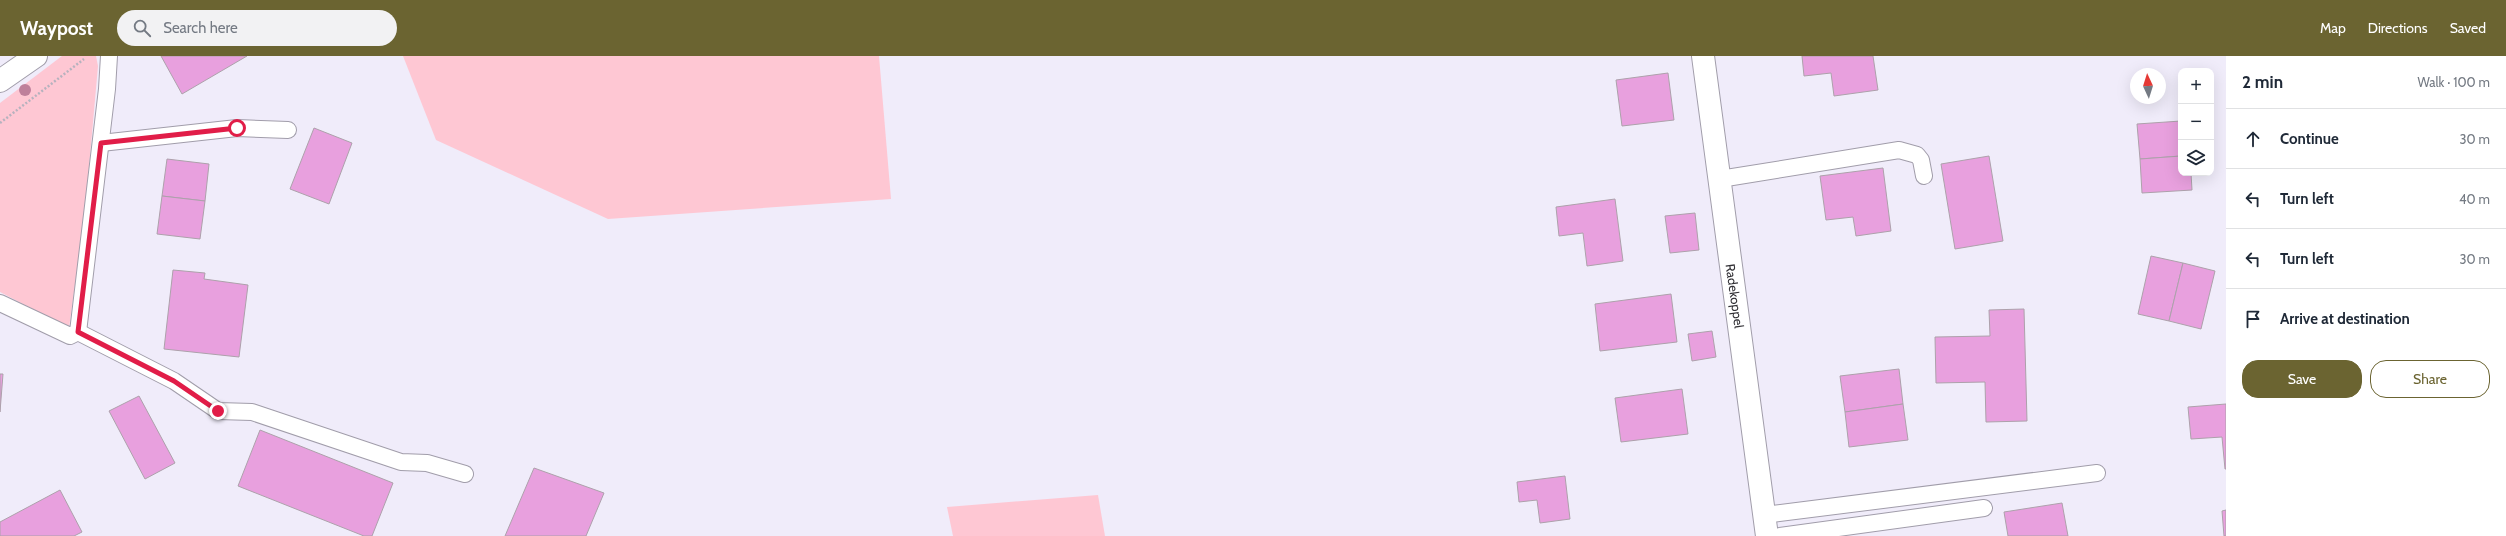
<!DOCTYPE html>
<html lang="en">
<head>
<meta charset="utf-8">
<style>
	body { margin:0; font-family:Cabin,sans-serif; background:#f2f2f3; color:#1f2937 }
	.controls { position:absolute; right:12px; top:12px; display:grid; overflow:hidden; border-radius:8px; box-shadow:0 4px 16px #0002 }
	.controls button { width:36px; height:36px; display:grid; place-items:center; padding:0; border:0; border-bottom:1px solid #e0e1e3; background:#fff; color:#1f2937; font:20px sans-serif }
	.compass { position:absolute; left:2130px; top:12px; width:36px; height:36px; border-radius:50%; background:#fff; box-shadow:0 4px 16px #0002; rotate:356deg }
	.stop { position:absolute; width:12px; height:12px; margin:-9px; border:3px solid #e11d48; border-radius:50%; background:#fff }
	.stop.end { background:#e11d48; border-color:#fff; box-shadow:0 1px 4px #0008 }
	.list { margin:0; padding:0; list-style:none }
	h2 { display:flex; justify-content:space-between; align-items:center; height:52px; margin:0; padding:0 16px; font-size:17px }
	h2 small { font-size:13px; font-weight:400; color:#747a83 }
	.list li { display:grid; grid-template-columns:26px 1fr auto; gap:12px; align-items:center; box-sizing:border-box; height:60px; padding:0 16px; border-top:1px solid #e0e1e3 }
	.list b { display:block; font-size:15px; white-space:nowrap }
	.list em { font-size:13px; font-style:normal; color:#747a83 }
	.actions { display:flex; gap:8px; padding:12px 16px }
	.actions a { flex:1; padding:9px 0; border:1px solid #6b6431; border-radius:16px; text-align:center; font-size:14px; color:#6b6431 }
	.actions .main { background:#6b6431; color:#fff }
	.icon { flex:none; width:22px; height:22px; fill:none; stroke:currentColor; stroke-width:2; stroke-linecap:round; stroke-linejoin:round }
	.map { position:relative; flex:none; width:2226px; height:480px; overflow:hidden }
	header { display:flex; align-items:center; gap:24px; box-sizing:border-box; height:56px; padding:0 20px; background:#6b6431; color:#fff }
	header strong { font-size:19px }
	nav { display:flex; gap:22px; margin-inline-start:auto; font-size:14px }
	.search { width:280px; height:36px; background:#f2f2f3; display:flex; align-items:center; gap:10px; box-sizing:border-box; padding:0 14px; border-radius:22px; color:#747a83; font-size:15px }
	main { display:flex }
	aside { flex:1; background:#fff }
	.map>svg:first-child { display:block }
	.green { fill:#fec7d3 }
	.building { fill:#e8a0de; stroke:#ada1ab }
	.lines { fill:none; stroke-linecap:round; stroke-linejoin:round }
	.service-casing { stroke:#a19daa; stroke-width:18 }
	.minor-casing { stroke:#a19daa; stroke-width:24 }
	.tertiary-casing { stroke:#a19daa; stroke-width:24 }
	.path { stroke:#b6b2be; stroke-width:2.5; stroke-dasharray:2 2; stroke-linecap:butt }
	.service { stroke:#fff; stroke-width:16 }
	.minor { stroke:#fff; stroke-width:22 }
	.tertiary { stroke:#fff; stroke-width:22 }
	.tree { fill:#be809b }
	.route { stroke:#e11d48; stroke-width:5 }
	.labels { text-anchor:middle; stroke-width:3.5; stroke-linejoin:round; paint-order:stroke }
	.street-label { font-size:13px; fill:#313035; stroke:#fff }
</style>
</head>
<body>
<header>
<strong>Waypost</strong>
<div class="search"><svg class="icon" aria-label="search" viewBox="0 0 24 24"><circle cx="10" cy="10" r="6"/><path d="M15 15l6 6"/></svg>Search here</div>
<nav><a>Map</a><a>Directions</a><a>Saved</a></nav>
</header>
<main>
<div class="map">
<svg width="2226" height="480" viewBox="0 0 2226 480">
	<rect width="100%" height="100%" fill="#f0ecfa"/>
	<g class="green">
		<polygon points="62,0 96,0 98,10 85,156 69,272 0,236 0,47"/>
		<polygon points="403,0 879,0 891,143 608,163 436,84"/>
		<polygon points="1098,439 1105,480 953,480 947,451"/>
	</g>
	<g class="building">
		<polygon points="161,0 247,0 182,38"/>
		<polygon points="1802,0 1873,0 1878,34 1834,40 1831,17 1804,20"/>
		<polygon points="1668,17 1674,64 1622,70 1616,24"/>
		<polygon points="2181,65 2181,100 2140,103 2137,68"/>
		<polygon points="314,72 352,87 329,148 290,133"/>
		<polygon points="1989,100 2003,185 1955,193 1941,108"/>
		<polygon points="2181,100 2181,117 2191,117 2192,134 2142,137 2140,103"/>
		<polygon points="167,103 209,108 205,145 162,140"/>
		<polygon points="1883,112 1891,175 1856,180 1853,161 1826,164 1820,120"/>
		<polygon points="162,140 205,145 200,183 157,178"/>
		<polygon points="1615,143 1623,205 1587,210 1583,177 1559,180 1556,151"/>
		<polygon points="1695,157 1699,194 1670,197 1665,160"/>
		<polygon points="2151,200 2183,207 2169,265 2138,258"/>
		<polygon points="2183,207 2215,215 2201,273 2169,265"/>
		<polygon points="173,214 205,217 204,223 248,229 239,301 164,293"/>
		<polygon points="1671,238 1677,286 1600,295 1595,248"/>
		<polygon points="2024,253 2027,365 1986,366 1985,326 1936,327 1935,281 1990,280 1989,254"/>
		<polygon points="1712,275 1716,301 1692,305 1688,278"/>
		<polygon points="1899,313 1903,348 1845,356 1840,320"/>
		<polygon points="0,318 3,318 0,356"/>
		<polygon points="1682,333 1688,378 1621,386 1615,342"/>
		<polygon points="139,340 175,407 145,423 109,355"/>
		<polygon points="1903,348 1908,384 1849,391 1845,356"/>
		<polygon points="2226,348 2226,413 2225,413 2222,381 2191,383 2188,351"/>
		<polygon points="260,374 393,427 372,480 364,480 238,430"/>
		<polygon points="534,412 604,437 586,480 505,480"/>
		<polygon points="1565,420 1570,463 1540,467 1537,444 1519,446 1517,426"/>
		<polygon points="60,434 82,476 74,480 0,480 0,466"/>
		<polygon points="2062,447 2068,480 2008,480 2004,456"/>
		<polygon points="2226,454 2226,480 2224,480 2222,455"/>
	</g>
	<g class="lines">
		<defs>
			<g id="service">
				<polyline points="101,87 237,72 288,74"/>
				<polyline points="1720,123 1899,94 1917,99 1921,104 1924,120"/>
				<polyline points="0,247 70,280 78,276 107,33 109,0"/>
				<polyline points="78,276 174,325 218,355 252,356 401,406 427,407 465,418"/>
				<polyline points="1764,459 2097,417"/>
				<polyline points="1780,480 1984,452"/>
			</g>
			<polyline id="minor" points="1703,0 1767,480"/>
			<polyline id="tertiary" points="0,25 36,0"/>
		</defs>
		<use href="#service" class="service-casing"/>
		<use href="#minor" class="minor-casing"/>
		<use href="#tertiary" class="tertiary-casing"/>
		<polyline class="path" points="0,67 84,3"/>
		<use href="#service" class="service"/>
		<use href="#minor" class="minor"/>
		<use href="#tertiary" class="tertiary"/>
	</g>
	<circle class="tree" cx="25" cy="34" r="6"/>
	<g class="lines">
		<polyline class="route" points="218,355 174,325 78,276 101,87 237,72"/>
	</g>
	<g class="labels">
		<g class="street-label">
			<text transform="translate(1735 240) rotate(82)" y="5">Radekoppel</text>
		</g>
	</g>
</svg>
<div class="controls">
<button>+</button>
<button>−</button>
<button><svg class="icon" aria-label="layers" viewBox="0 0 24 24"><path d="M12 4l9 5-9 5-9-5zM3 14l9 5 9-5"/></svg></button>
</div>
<svg class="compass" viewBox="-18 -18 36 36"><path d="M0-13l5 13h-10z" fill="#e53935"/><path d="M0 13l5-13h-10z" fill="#747a83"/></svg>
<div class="stop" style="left:237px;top:72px"></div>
<div class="stop end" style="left:218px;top:355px"></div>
</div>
<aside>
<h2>2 min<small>Walk · 100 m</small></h2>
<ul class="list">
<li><svg class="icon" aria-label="ahead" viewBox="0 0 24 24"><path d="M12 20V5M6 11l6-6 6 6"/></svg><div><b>Continue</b></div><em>30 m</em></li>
<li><svg class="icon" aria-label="left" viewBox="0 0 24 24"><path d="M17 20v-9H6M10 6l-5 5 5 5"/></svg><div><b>Turn left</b></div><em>40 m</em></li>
<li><svg class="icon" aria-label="left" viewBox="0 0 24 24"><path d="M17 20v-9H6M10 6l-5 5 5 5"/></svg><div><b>Turn left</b></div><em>30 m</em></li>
<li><svg class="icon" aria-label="arrive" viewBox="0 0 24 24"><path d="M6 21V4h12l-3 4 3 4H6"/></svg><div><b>Arrive at destination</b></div></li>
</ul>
<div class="actions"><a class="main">Save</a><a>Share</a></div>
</aside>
</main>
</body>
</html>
